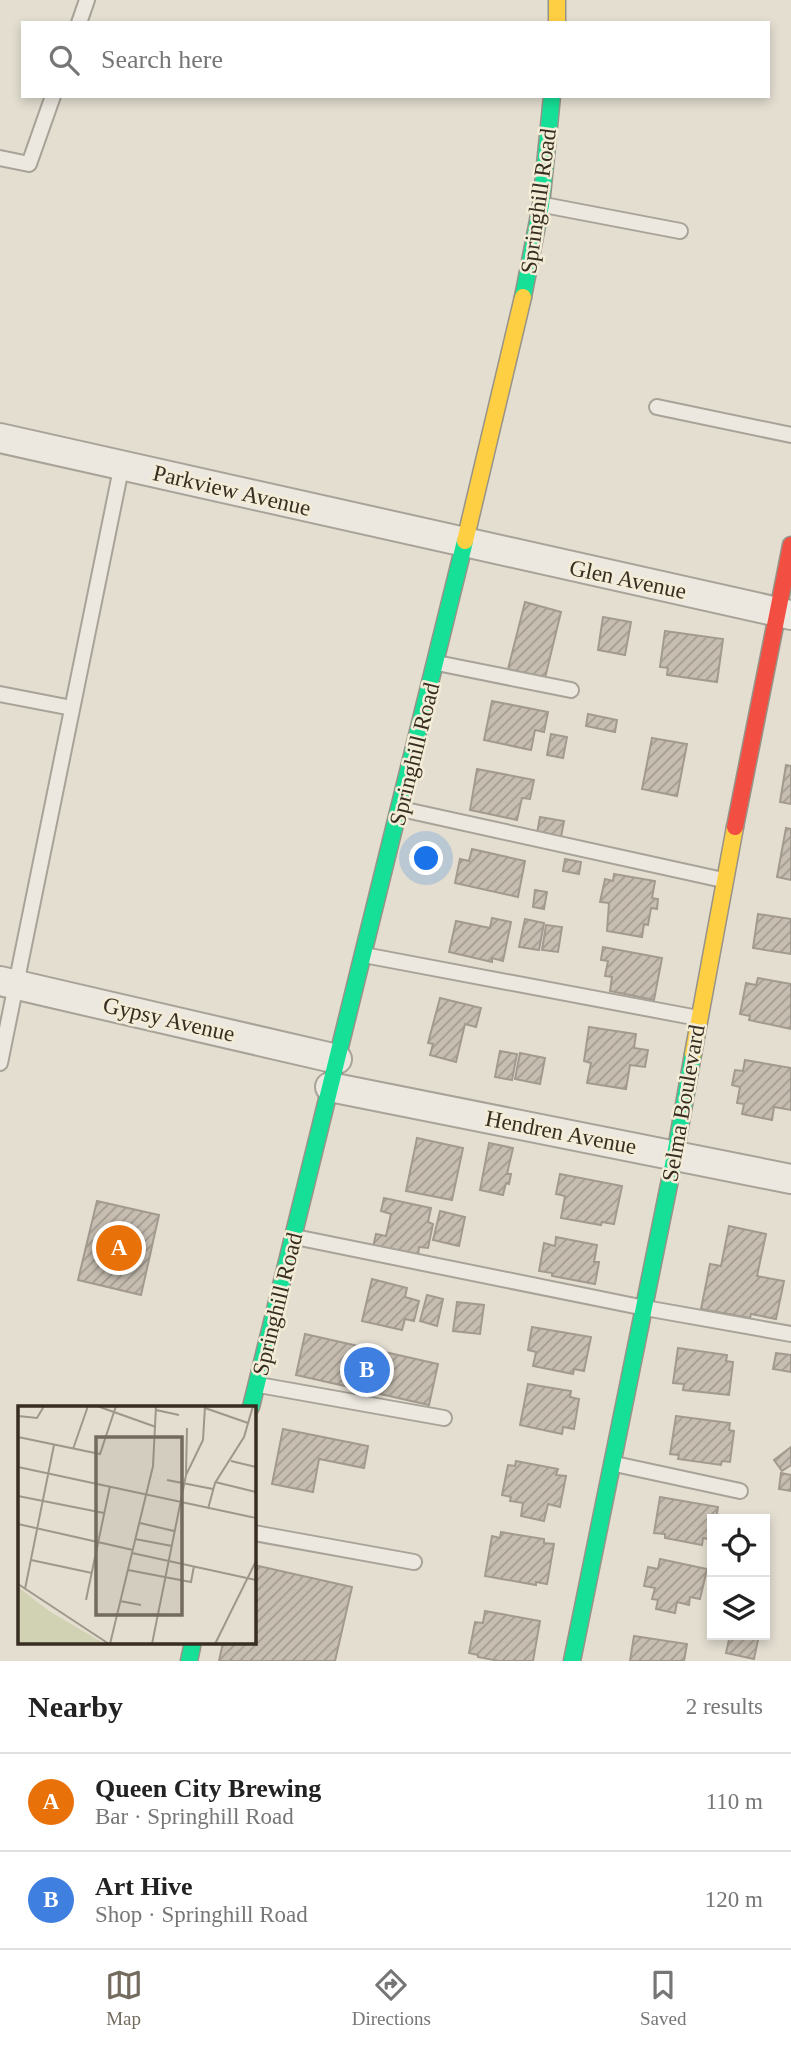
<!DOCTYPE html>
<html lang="en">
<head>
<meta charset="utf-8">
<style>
	body { margin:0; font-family:"Times New Roman",serif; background:#f6f6f6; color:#222 }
	.controls { position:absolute; right:21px; bottom:21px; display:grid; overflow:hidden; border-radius:0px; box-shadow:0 4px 10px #0003 }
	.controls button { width:63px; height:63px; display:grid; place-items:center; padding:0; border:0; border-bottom:2px solid #e0e0e0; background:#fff; color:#222; font:35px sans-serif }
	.you { position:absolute; left:427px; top:859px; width:24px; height:24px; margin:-18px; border:5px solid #fff; border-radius:50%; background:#1a73e8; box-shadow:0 0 0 10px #1a73e833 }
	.badge { display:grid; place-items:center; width:46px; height:46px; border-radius:50%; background:#736b5e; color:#fff; font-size:23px; font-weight:700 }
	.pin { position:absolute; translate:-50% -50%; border:4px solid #fff; box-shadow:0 2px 7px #0006 }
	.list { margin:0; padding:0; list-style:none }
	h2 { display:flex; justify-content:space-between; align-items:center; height:91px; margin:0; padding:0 28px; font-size:30px }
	h2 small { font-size:23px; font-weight:400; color:#767676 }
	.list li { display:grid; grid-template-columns:46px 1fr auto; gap:21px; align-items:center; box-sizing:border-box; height:98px; padding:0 28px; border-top:2px solid #e0e0e0 }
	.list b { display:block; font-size:26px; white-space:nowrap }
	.list p { margin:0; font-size:23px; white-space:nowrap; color:#767676 }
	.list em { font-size:23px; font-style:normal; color:#767676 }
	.icon { flex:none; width:38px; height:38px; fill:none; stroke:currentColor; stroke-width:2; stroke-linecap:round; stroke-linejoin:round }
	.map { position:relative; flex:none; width:791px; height:1661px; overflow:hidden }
	.search { position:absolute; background:#fff; box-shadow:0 4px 10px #0003; left:21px; right:21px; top:21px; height:77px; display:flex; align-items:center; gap:18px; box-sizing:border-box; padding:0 24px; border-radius:0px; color:#767676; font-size:26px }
	.sheet { height:287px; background:#fff }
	nav { display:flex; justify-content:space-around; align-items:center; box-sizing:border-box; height:98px; border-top:2px solid #e0e0e0; background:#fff; font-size:19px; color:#767676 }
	nav a { display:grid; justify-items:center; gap:4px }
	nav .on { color:#736b5e }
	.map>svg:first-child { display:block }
	.building { fill:url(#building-hatch); stroke:#a39a8f; stroke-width:2 }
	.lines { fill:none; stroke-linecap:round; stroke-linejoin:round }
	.lane-casing { stroke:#a8a398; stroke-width:18 }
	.street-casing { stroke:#a8a398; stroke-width:32 }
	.fast-casing { stroke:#989388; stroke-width:19 }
	.slow-casing { stroke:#989388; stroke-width:19 }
	.jam-casing { stroke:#989388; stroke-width:19 }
	.lane { stroke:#ece8e0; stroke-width:14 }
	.street { stroke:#ece8e0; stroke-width:28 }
	.fast { stroke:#16e098; stroke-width:16 }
	.slow { stroke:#ffcf43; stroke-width:16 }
	.jam { stroke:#f24e42; stroke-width:16 }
	.labels { text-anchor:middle; stroke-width:5; stroke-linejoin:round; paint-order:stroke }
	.street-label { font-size:23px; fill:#372d21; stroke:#f3ecd7 }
	.inset-road { fill:none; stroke:#9e978a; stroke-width:2 }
	.view { fill:#736b5e; fill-opacity:0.15; stroke:#736b5e; stroke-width:3.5 }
	.inset-edge { fill:none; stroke:#372d21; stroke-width:3.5 }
</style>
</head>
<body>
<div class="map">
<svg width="791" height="1661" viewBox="0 0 791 1661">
	<defs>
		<pattern id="building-hatch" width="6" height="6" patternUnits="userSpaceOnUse" patternTransform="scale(1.75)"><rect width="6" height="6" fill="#c7beb1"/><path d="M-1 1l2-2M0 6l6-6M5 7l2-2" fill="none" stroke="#a29b90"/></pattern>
	</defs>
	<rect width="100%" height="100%" fill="#e3ded0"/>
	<g class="building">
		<polygon points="525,602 561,612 545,678 508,669"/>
		<polygon points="603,617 631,622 625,655 598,650"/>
		<polygon points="665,631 723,639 717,682 667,675 668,668 660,667"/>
		<polygon points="492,701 548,712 544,732 535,730 531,750 484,740"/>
		<polygon points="588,714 617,720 615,732 586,726"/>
		<polygon points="551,734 567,737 563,758 547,755"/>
		<polygon points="652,738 687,744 677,796 642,789"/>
		<polygon points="786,765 791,766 791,804 780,802"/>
		<polygon points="477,769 534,780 530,799 522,798 517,820 470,810"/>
		<polygon points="540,817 564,821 561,837 537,833"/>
		<polygon points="786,828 791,829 791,880 777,877"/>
		<polygon points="472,849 525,861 518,897 455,883 460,859 469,861"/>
		<polygon points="565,859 581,862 579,874 563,871"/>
		<polygon points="614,874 655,881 652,898 658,899 657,909 651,908 648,925 644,924 642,937 607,931 609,903 600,902 605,879 613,881"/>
		<polygon points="535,890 547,892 544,909 533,907"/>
		<polygon points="758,914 791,919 791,954 753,948"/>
		<polygon points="492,918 511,922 503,961 492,958 492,962 449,952 456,921 490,928"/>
		<polygon points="525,919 544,923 539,950 519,947"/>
		<polygon points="546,925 562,927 558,952 542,950"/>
		<polygon points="603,947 662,958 654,1000 610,991 612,977 605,976 608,961 601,960"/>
		<polygon points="758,978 791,984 791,1029 749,1020 750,1016 740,1014 746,983 756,985"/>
		<polygon points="440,998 481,1008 476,1027 465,1024 456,1062 430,1055 433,1044 428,1043"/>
		<polygon points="589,1027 636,1034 634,1048 648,1050 645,1067 630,1065 626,1089 587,1083 591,1063 584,1061"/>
		<polygon points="500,1051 517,1054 512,1080 495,1077"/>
		<polygon points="520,1053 545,1058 540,1084 515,1079"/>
		<polygon points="745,1060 791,1068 791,1110 774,1107 772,1120 742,1114 744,1104 737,1103 740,1087 732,1085 735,1070 743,1071"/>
		<polygon points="417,1138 463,1148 452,1200 406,1191"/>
		<polygon points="489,1143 513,1148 507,1174 511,1174 509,1184 506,1183 503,1195 480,1190"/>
		<polygon points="560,1174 622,1186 614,1224 602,1222 601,1225 561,1218 565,1196 556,1194"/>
		<polygon points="384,1198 431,1208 428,1222 433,1224 428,1248 419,1247 418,1256 373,1247 376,1234 386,1236 391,1214 381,1211"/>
		<polygon points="97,1201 159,1215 141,1295 78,1280"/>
		<polygon points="440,1211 465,1217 459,1246 433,1240"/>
		<polygon points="729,1226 766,1234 757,1276 784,1281 776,1319 751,1314 750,1318 701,1309 710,1264 721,1266"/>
		<polygon points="556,1237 597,1245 594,1262 599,1262 595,1284 552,1276 552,1273 539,1271 544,1243 555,1246"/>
		<polygon points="372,1279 407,1288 405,1297 419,1301 414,1321 405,1319 402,1330 362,1321"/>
		<polygon points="427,1295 443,1299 437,1326 420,1321"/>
		<polygon points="457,1302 484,1305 480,1334 453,1331"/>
		<polygon points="532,1327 591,1337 584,1371 574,1369 573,1374 533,1366 536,1352 528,1350"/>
		<polygon points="305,1334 438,1364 429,1405 296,1375"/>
		<polygon points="678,1348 727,1355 726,1361 733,1362 729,1395 683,1390 684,1384 673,1383"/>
		<polygon points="776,1353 791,1355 791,1372 773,1369"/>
		<polygon points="528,1384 571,1391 570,1397 579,1399 574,1429 563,1427 562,1434 520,1425"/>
		<polygon points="676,1416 730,1423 729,1430 734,1431 730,1462 722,1461 721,1465 678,1459 679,1455 670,1454"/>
		<polygon points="283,1429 368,1446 364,1468 319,1459 313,1492 272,1484"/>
		<polygon points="791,1447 791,1465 782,1471 774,1460"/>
		<polygon points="516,1461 558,1469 556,1475 566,1476 560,1507 548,1504 544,1521 521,1516 523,1503 510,1501 511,1497 502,1495 508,1465 515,1466"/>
		<polygon points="781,1473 791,1475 791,1491 779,1489"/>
		<polygon points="660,1497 718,1507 716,1519 712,1519 712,1540 703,1538 702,1545 665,1538 665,1534 654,1533"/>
		<polygon points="501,1532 544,1539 544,1543 554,1544 547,1584 536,1582 536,1585 485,1576 492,1536 500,1538"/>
		<polygon points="660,1559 707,1569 700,1599 690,1597 689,1605 677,1602 675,1613 656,1609 658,1600 652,1599 655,1588 644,1586 648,1567 658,1569"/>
		<polygon points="254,1565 352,1587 335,1661 219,1661 223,1642 254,1642"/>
		<polygon points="485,1611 540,1621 533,1661 499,1661 478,1657 478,1655 469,1653 475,1622 483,1623"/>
		<polygon points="730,1635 759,1635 754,1659 726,1653"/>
		<polygon points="634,1636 687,1644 684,1661 630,1661"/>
	</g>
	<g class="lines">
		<defs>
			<g id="lane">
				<polyline points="79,23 87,0"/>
				<polyline points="0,158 29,164 53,96"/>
				<polyline points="544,205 680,231"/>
				<polyline points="657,407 791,435"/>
				<polyline points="437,663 571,690"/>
				<polyline points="0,694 72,708"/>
				<polyline points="401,809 723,880"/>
				<polyline points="364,955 698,1018"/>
				<polyline points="0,1063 122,464"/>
				<polyline points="295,1237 645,1308 791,1334"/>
				<polyline points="259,1385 444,1418"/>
				<polyline points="615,1464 740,1491"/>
				<polyline points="254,1533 414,1562"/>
			</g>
			<g id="street">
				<polyline points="0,438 791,615"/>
				<polyline points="0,981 337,1059"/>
				<polyline points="330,1087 791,1179"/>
			</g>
			<g id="fast">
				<polyline points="523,297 541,205 552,96"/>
				<path d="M251 1407C322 1118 396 830 465 541"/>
				<polyline points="189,1661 193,1642"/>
				<polyline points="572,1661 675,1155 693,1054"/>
			</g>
			<g id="slow">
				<polyline points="557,0 557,23"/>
				<polyline points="465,541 523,297"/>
				<polyline points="693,1054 735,827"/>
			</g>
			<polyline id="jam" points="735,827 791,545"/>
		</defs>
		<use href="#lane" class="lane-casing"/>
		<use href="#street" class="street-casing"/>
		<use href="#fast" class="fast-casing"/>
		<use href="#slow" class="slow-casing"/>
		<use href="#jam" class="jam-casing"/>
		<use href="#lane" class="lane"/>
		<use href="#street" class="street"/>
		<use href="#fast" class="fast"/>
		<use href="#slow" class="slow"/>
		<use href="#jam" class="jam"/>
	</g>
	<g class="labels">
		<g class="street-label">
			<text transform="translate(538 201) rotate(-82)" y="8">Springhill Road</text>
			<text transform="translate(232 490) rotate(13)" y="8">Parkview Avenue</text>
			<text transform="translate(628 579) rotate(12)" y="8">Glen Avenue</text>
			<text transform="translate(414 754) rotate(-76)" y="8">Springhill Road</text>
			<text transform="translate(169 1019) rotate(13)" y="8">Gypsy Avenue</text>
			<text transform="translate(683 1103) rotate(-80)" y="8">Selma Boulevard</text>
			<text transform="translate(561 1132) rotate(11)" y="8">Hendren Avenue</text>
			<text transform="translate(277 1304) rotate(-76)" y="8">Springhill Road</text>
		</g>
	</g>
	<g transform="translate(18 1406)">
		<rect width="238" height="238" fill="#e3ded0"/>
		<path d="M0 181 31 205 87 238H0Z" fill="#d0d2b3"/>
		<path class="inset-road" d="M79 0 138 21M187 2 230 17M138 4 161 9M0 10 19 12 26 0M0 31 82 48 98 0M55 43 70 0M213 55 238 61M0 61 238 112M168 68 169 22M149 74 195 83M197 76 238 86M0 90 86 107M190 103 197 77 226 31 235 0M122 117 156 125M0 118 115 144M117 133 154 140M114 147 238 174M13 154 74 167M110 164 173 176 176 160M0 178 91 238M7 183 36 39M68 194 92 80M102 195 123 199M92 238 135 60 138 0M134 238 168 69 185 34 187 0M197 238 238 155"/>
		<path class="view" d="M78 31H164V209H78Z"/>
		<rect width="238" height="238" class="inset-edge"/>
	</g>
</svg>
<div class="controls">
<button><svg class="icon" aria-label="locate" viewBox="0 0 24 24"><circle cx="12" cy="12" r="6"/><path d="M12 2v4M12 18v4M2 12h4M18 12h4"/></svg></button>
<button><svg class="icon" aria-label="layers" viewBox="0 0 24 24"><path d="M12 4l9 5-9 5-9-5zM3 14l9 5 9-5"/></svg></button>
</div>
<div class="you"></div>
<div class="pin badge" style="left:119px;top:1248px;background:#e8710a">A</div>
<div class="pin badge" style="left:367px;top:1370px;background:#3f7fe0">B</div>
<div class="search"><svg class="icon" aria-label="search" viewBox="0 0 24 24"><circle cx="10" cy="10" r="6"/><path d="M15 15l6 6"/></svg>Search here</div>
</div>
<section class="sheet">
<h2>Nearby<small>2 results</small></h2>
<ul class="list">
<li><span class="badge" style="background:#e8710a">A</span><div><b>Queen City Brewing</b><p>Bar · Springhill Road</p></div><em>110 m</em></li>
<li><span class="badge" style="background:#3f7fe0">B</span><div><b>Art Hive</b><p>Shop · Springhill Road</p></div><em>120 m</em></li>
</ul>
</section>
<nav>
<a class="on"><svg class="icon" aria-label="map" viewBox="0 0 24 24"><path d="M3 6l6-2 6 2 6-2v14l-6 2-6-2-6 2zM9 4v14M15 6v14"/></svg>Map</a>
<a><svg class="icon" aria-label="directions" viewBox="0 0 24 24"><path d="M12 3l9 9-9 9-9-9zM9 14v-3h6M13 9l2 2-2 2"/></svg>Directions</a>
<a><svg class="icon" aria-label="saved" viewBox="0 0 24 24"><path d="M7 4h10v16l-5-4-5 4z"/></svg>Saved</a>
</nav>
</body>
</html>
